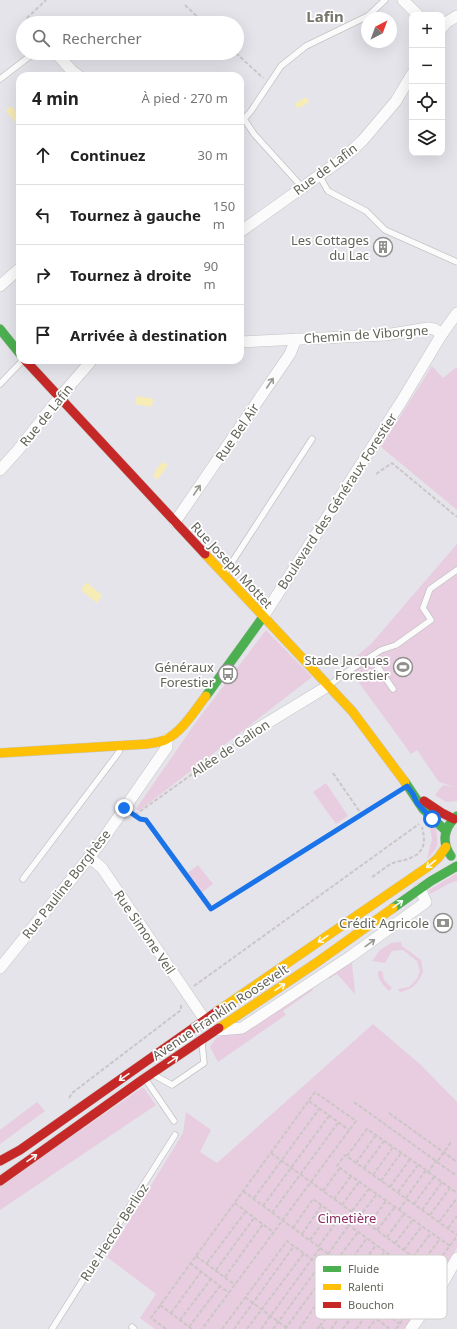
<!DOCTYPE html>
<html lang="fr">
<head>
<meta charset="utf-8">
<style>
	body { margin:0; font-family:"Noto Sans",sans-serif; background:#f6f6f6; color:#222 }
	.controls { position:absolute; right:12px; top:12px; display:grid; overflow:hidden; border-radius:8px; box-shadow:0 4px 16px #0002 }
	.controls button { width:36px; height:36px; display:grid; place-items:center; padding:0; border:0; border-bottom:1px solid #e0e0e0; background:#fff; color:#222; font:20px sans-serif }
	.compass { position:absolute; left:361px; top:12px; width:36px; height:36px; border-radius:50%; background:#fff; box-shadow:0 4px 16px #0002; rotate:41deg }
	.stop { position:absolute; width:12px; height:12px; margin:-9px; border:3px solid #1a73e8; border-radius:50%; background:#fff }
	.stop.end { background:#1a73e8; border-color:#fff; box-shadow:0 1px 4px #0008 }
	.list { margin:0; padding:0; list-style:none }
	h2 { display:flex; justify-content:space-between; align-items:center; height:52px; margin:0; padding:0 16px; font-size:17px }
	h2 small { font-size:13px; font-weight:400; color:#767676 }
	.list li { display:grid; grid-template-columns:26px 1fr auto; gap:12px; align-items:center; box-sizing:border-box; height:60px; padding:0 16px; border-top:1px solid #e0e0e0 }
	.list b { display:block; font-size:15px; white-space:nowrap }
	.list em { font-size:13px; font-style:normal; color:#767676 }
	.icon { flex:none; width:22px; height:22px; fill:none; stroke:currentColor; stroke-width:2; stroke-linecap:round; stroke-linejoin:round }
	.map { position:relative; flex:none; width:457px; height:1329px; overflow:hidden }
	.search { position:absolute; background:#fff; box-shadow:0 4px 16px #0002; left:16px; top:16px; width:228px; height:44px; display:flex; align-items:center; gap:10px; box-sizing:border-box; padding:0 14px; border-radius:22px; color:#767676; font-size:15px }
	.panel { position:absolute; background:#fff; box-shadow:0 4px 16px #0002; left:16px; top:72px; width:228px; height:292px; border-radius:12px }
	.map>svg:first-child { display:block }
	.green { fill:#e7cddf }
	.water { fill:#f7ebb6 }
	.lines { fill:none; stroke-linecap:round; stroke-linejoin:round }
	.lane-casing { stroke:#c3c3c2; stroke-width:7 }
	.street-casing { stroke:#c3c3c2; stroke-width:12 }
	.fast-casing { stroke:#c5c5c4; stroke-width:10 }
	.slow-casing { stroke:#c5c5c4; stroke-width:10 }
	.jam-casing { stroke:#c5c5c4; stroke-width:10 }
	.path { stroke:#ccc6c7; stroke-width:2; stroke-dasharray:4 2; stroke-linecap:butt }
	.lane { stroke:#fbfbfc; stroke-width:5.5 }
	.street { stroke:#fbfbfc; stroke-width:11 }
	.fast { stroke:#4caf50; stroke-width:9 }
	.slow { stroke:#ffc107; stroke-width:9 }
	.jam { stroke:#c62828; stroke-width:9 }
	.oneway { stroke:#989892 }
	.oneway2 { stroke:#f6fbf6 }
	.route { stroke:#1a73e8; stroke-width:5 }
	.labels { text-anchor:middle; stroke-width:3.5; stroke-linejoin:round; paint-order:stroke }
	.street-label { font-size:13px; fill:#636359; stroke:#fff }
	.poi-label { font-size:13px; fill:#636359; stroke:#fff; text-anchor:end }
	.park-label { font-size:13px; fill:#8e2e64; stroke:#fff }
	.quarter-label { font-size:15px; font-weight:bold; fill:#76746a; stroke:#fff }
	.key { fill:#fff; stroke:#d0d0cd; stroke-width:1 }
	.key-label { font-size:11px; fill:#636359 }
</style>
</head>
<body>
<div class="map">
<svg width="457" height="1329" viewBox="0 0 457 1329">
	<rect width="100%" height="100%" fill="#e5e4eb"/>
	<g class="green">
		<polygon points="432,366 443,378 457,367 457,510 381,447"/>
		<polygon points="457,544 457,801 446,802 435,795 443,785 455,787 439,782 417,750 411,754 346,665 371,644"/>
		<polygon points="266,630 312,677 139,811 136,809 196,722"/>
		<polygon points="326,783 348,816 336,824 313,792"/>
		<path d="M429 823 436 828C438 844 440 847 427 859L432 839Z"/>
		<polygon points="198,865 213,884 200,894 186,874"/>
		<polygon points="457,873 457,881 450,883 430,894 429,890"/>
		<path d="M401 942 402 946 421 960 423 972C417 984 414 989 400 992L398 989 409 987 417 979 420 971 417 961 403 950 392 951 385 963 372 961 380 950 391 943Z"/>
		<polygon points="352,963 355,994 337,974 329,979 329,974"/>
		<path d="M378 971H382L384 980 392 988 389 991C384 986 377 980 378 971Z"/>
		<polygon points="311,987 313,990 283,1011 286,1015 218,1062 210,1047 216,1038 226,1034"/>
		<polygon points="373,1024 421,1065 457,1102 457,1248 433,1288 404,1329 155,1329 140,1318 156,1294 107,1257 183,1133 186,1112 211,1130 200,1152 217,1163"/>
		<polygon points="143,1087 156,1105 0,1210 0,1186"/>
		<polygon points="37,1102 45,1111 0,1144 0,1130"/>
	</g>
	<g class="water">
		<polygon points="306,97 309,102 299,108 295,107 296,103"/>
		<polygon points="11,106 20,116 20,124 17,124 6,111"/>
		<path d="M137 396 154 399C154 403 151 403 151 407L135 404Z"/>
		<path d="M163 462 168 465 158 479H155C152 473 158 466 163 462Z"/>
		<polygon points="86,582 102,595 97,603 81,590"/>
	</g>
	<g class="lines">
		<defs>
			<g id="lane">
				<polyline points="0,79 34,53"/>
				<polyline points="319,175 328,191 366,211 385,230 457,262"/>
				<polyline points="302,187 254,134 244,119 251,111 281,66 306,46 368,16 385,0"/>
				<polyline points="0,384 23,360"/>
				<polyline points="225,573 312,439"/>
				<polyline points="371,657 393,689"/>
				<polyline points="328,686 350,670 381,650 396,645 431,620 423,608 430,589 457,570"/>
				<polyline points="23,879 119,752 120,746"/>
				<polyline points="154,1075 172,1085 204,1063 202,1043"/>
				<polyline points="146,1080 174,1121"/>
				<polyline points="132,1327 134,1329"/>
				<polyline points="52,1329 175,1135"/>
			</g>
			<g id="street">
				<polyline points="403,0 418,15"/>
				<polyline points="442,28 447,22 457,16"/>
				<polyline points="56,53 72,71 79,76"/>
				<polyline points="240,232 345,157 363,140 396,101 412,74"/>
				<polyline points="0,286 20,268"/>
				<polyline points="240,342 385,335 428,328 434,329 442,334"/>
				<polyline points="0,470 18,450 59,398 92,360"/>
				<polyline points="175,522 290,354 296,339"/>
				<polyline points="263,617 401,402 442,334 457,313"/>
				<polyline points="249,734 328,686"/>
				<polyline points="89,857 102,868 205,1020"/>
				<polyline points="0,968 99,845 167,747 167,739"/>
				<polyline points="219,1030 242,1028 351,956 426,902 420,889"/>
				<polyline points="411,1329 440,1288 457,1258"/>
			</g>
			<g id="fast">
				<polyline points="0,329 20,354"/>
				<polyline points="206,696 263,617"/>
				<polyline points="405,782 423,809 446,831"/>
				<path d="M451 856C441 842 444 827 457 816"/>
				<polyline points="393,908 431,881 457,866"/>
			</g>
			<g id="slow">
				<polyline points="205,554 352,711 405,782"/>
				<path d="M0 753 147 744C153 743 160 742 165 740 182 732 195 710 206 696"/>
				<polyline points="219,1010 429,866 438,858 446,847"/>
				<polyline points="219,1028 316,963 393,908"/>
			</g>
			<g id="jam">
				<polyline points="25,360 205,554"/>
				<polyline points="424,801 442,813 454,819"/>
				<polyline points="0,1161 20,1150 219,1010"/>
				<polyline points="0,1181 142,1080 219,1028"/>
			</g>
		</defs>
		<use href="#lane" class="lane-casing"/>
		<use href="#street" class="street-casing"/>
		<use href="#fast" class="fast-casing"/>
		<use href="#slow" class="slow-casing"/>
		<use href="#jam" class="jam-casing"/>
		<g class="path">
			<polyline points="185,5 204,23"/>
			<polyline points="31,23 27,18 46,0"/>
			<polyline points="236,53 263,78"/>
			<polyline points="376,474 392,463 457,517"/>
			<polyline points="333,773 362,815"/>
			<polyline points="133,813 140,819 146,820 211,909 397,792"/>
			<polyline points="135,815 240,740"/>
			<path d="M372 877C379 873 386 866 393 863 398 861 403 861 408 859 425 853 426 842 422 827"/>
			<polyline points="194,986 419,824"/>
			<polyline points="69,1098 72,1093 181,1010 181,1005"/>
			<polyline points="309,1101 349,1130"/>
			<polyline points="354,1102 436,1161"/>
			<polyline points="389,1113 457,1162"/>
			<polyline points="271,1153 437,1274"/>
			<polyline points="347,1156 367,1129 426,1170"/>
			<polyline points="437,1162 457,1176"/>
			<polyline points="356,1163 376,1135"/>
			<polyline points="364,1168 384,1141"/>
			<polyline points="428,1172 457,1193"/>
			<polyline points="373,1175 393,1147"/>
			<polyline points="381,1181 401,1153"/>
			<polyline points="390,1187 410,1159"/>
			<polyline points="243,1191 408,1313"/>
			<polyline points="323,1191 340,1168"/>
			<polyline points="398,1192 418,1165"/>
			<polyline points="254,1198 319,1109"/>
			<polyline points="406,1198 426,1170 428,1172 436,1161 437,1162 451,1142"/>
			<polyline points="334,1199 351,1176"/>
			<polyline points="235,1203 273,1232"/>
			<polyline points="414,1204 434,1177"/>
			<polyline points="342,1205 359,1182"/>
			<polyline points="263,1206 329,1116"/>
			<polyline points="399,1210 407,1199"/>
			<polyline points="422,1210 442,1182"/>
			<polyline points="352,1211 369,1189"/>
			<polyline points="272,1213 338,1123"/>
			<polyline points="430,1215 450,1188"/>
			<polyline points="359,1217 377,1194"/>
			<polyline points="439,1222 457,1198"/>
			<polyline points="369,1224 386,1201"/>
			<polyline points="293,1228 313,1199 420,1277 429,1283 429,1284"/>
			<polyline points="448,1228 457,1216"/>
			<polyline points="377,1230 395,1207"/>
			<polyline points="302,1234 322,1205"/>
			<polyline points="387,1237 404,1214"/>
			<polyline points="310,1240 330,1212"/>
			<polyline points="395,1243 413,1220"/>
			<polyline points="319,1246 339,1218"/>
			<polyline points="450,1246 337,1166 345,1155 457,1235"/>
			<polyline points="404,1250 422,1226"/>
			<polyline points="328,1254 349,1225"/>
			<polyline points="196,1256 235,1285"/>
			<polyline points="413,1257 431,1233"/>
			<polyline points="337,1260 358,1232"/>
			<polyline points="190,1263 229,1293"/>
			<polyline points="207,1263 246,1211"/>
			<polyline points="422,1263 440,1239"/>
			<polyline points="346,1267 367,1238"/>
			<polyline points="216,1270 254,1218"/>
			<polyline points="432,1270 457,1236"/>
			<polyline points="355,1274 376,1245"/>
			<polyline points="225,1277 263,1224"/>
			<polyline points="364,1280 385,1251"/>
			<polyline points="372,1286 394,1257"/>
			<polyline points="381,1293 403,1264"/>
			<polyline points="343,1294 390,1329"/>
			<polyline points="245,1297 288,1329"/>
			<polyline points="390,1300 412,1271"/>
			<polyline points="160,1305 192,1329"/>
			<polyline points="399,1306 420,1277"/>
			<polyline points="171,1313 201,1272"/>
			<polyline points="180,1320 211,1279"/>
			<polyline points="320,1326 349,1287"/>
			<polyline points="189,1327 220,1286"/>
			<polyline points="166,1329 151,1318 315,1092 356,1121 202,1329"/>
			<polyline points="222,1329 287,1241 400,1324"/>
			<polyline points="234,1329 294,1246"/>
			<polyline points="247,1329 304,1253"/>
			<polyline points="261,1329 320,1248"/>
			<polyline points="273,1329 320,1265"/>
			<polyline points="285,1329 328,1271"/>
			<polyline points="299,1329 336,1277"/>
			<polyline points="317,1329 320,1326 324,1329"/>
			<polyline points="331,1329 352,1301"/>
			<polyline points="343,1329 359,1307"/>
			<polyline points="356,1329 368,1313"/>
			<polyline points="368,1329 376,1319"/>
			<polyline points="396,1329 412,1307"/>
		</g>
		<use href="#lane" class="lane"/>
		<use href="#street" class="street"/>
		<use href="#fast" class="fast"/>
		<use href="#slow" class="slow"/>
		<use href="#jam" class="jam"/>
	</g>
	<defs><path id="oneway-shaft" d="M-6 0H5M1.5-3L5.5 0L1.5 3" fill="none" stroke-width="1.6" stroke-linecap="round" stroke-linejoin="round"/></defs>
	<g class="oneway">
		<use href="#oneway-shaft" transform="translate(270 383) rotate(-56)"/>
		<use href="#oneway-shaft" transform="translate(197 490) rotate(-56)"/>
		<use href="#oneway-shaft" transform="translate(370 943) rotate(-36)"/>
	</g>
	<g class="oneway2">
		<use href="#oneway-shaft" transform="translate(431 864) rotate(140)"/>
		<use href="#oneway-shaft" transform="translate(398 904) rotate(-35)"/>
		<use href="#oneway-shaft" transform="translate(323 939) rotate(146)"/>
		<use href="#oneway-shaft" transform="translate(280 987) rotate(-34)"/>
		<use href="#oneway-shaft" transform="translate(173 1060) rotate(-34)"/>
		<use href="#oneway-shaft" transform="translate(124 1077) rotate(145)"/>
		<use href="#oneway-shaft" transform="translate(32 1158) rotate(-35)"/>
	</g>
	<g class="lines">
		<polyline class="route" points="124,808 140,819 146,820 211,909 407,786 413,794 417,803 432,819"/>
	</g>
	<defs>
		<symbol id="building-ring" viewBox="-11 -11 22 22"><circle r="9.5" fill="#fff" stroke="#90908c" stroke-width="1.5"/><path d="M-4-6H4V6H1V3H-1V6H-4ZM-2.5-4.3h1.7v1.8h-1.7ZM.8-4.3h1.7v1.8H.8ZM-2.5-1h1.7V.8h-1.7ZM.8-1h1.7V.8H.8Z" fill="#90908c"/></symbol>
		<symbol id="stadium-ring" viewBox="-11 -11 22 22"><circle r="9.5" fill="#fff" stroke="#90908c" stroke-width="1.5"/><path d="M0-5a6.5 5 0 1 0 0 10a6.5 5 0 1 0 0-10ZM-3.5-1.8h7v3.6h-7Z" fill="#90908c"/></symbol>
		<symbol id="bus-ring" viewBox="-11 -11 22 22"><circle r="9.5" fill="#fff" stroke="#90908c" stroke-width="1.5"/><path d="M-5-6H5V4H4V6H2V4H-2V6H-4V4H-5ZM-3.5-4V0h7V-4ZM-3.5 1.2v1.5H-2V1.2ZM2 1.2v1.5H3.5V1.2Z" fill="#90908c"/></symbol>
		<symbol id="bank-ring" viewBox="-11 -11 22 22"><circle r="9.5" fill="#fff" stroke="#90908c" stroke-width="1.5"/><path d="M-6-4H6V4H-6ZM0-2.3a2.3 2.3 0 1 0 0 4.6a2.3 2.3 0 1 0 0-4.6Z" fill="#90908c"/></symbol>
	</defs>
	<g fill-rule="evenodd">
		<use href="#building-ring" x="372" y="236" width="22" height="22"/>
		<use href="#stadium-ring" x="392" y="656" width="22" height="22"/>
		<use href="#bus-ring" x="217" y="663" width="22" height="22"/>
		<use href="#bank-ring" x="432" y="912" width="22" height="22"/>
	</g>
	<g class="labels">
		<g class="street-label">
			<text transform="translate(325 169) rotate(-37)" y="5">Rue de Lafin</text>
			<text transform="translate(366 334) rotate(-4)" y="5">Chemin de Viborgne</text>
			<text transform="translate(46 415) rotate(-51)" y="5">Rue de Lafin</text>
			<text transform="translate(237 432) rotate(-56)" y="5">Rue Bel Air</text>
			<text transform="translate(337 501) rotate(-57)" y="5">Boulevard des Généraux Forestier</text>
			<text transform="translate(232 565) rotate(47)" y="5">Rue Joseph Mottet</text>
			<text transform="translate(230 748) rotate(-34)" y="5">Allée de Galion</text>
			<text transform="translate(66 884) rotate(-52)" y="5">Rue Pauline Borghèse</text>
			<text transform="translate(145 932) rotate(56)" y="5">Rue Simone Veil</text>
			<text transform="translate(220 1012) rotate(-34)" y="5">Avenue Franklin Roosevelt</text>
			<text transform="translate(114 1232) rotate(-57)" y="5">Rue Hector Berlioz</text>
		</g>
		<g class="poi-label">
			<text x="369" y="245">Les Cottages<tspan x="369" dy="15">du Lac</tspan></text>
			<text x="389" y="665">Stade Jacques<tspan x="389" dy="15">Forestier</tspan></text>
			<text x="214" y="672">Généraux<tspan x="214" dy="15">Forestier</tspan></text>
			<text x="429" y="928">Crédit Agricole</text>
		</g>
		<g class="park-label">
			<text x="347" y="1223">Cimetière</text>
		</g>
		<g class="quarter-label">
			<text x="325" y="22">Lafin</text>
		</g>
	</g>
	<rect x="315" y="1255" width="132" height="64" rx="6" class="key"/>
	<rect x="323" y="1266" width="18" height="6" fill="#4caf50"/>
	<rect x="323" y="1284" width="18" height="6" fill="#ffc107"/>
	<rect x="323" y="1302" width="18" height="6" fill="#c62828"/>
	<g class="key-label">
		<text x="348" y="1273">Fluide</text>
		<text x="348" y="1291">Ralenti</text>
		<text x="348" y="1309">Bouchon</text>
	</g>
</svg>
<div class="controls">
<button>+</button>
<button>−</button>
<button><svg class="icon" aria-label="locate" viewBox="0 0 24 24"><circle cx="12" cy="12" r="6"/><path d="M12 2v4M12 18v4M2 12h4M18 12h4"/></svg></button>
<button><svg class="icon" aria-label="layers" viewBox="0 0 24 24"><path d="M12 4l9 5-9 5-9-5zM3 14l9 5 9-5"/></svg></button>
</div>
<svg class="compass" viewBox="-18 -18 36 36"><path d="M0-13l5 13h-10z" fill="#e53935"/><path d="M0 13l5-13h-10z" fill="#767676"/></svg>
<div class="stop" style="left:432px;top:819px"></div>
<div class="stop end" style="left:124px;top:808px"></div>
<div class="search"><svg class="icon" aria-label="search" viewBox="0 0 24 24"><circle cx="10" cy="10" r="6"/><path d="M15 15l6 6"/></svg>Rechercher</div>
<section class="panel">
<h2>4 min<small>À pied · 270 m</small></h2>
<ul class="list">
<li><svg class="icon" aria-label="ahead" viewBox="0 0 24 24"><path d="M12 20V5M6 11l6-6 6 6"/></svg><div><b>Continuez</b></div><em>30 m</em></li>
<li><svg class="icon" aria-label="left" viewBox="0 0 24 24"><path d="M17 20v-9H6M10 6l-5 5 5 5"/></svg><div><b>Tournez à gauche</b></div><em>150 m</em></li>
<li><svg class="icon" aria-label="right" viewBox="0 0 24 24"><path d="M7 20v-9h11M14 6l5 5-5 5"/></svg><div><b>Tournez à droite</b></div><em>90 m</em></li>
<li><svg class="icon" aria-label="arrive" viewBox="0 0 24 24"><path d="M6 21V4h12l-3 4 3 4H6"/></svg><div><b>Arrivée à destination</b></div></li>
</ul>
</section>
</div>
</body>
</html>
